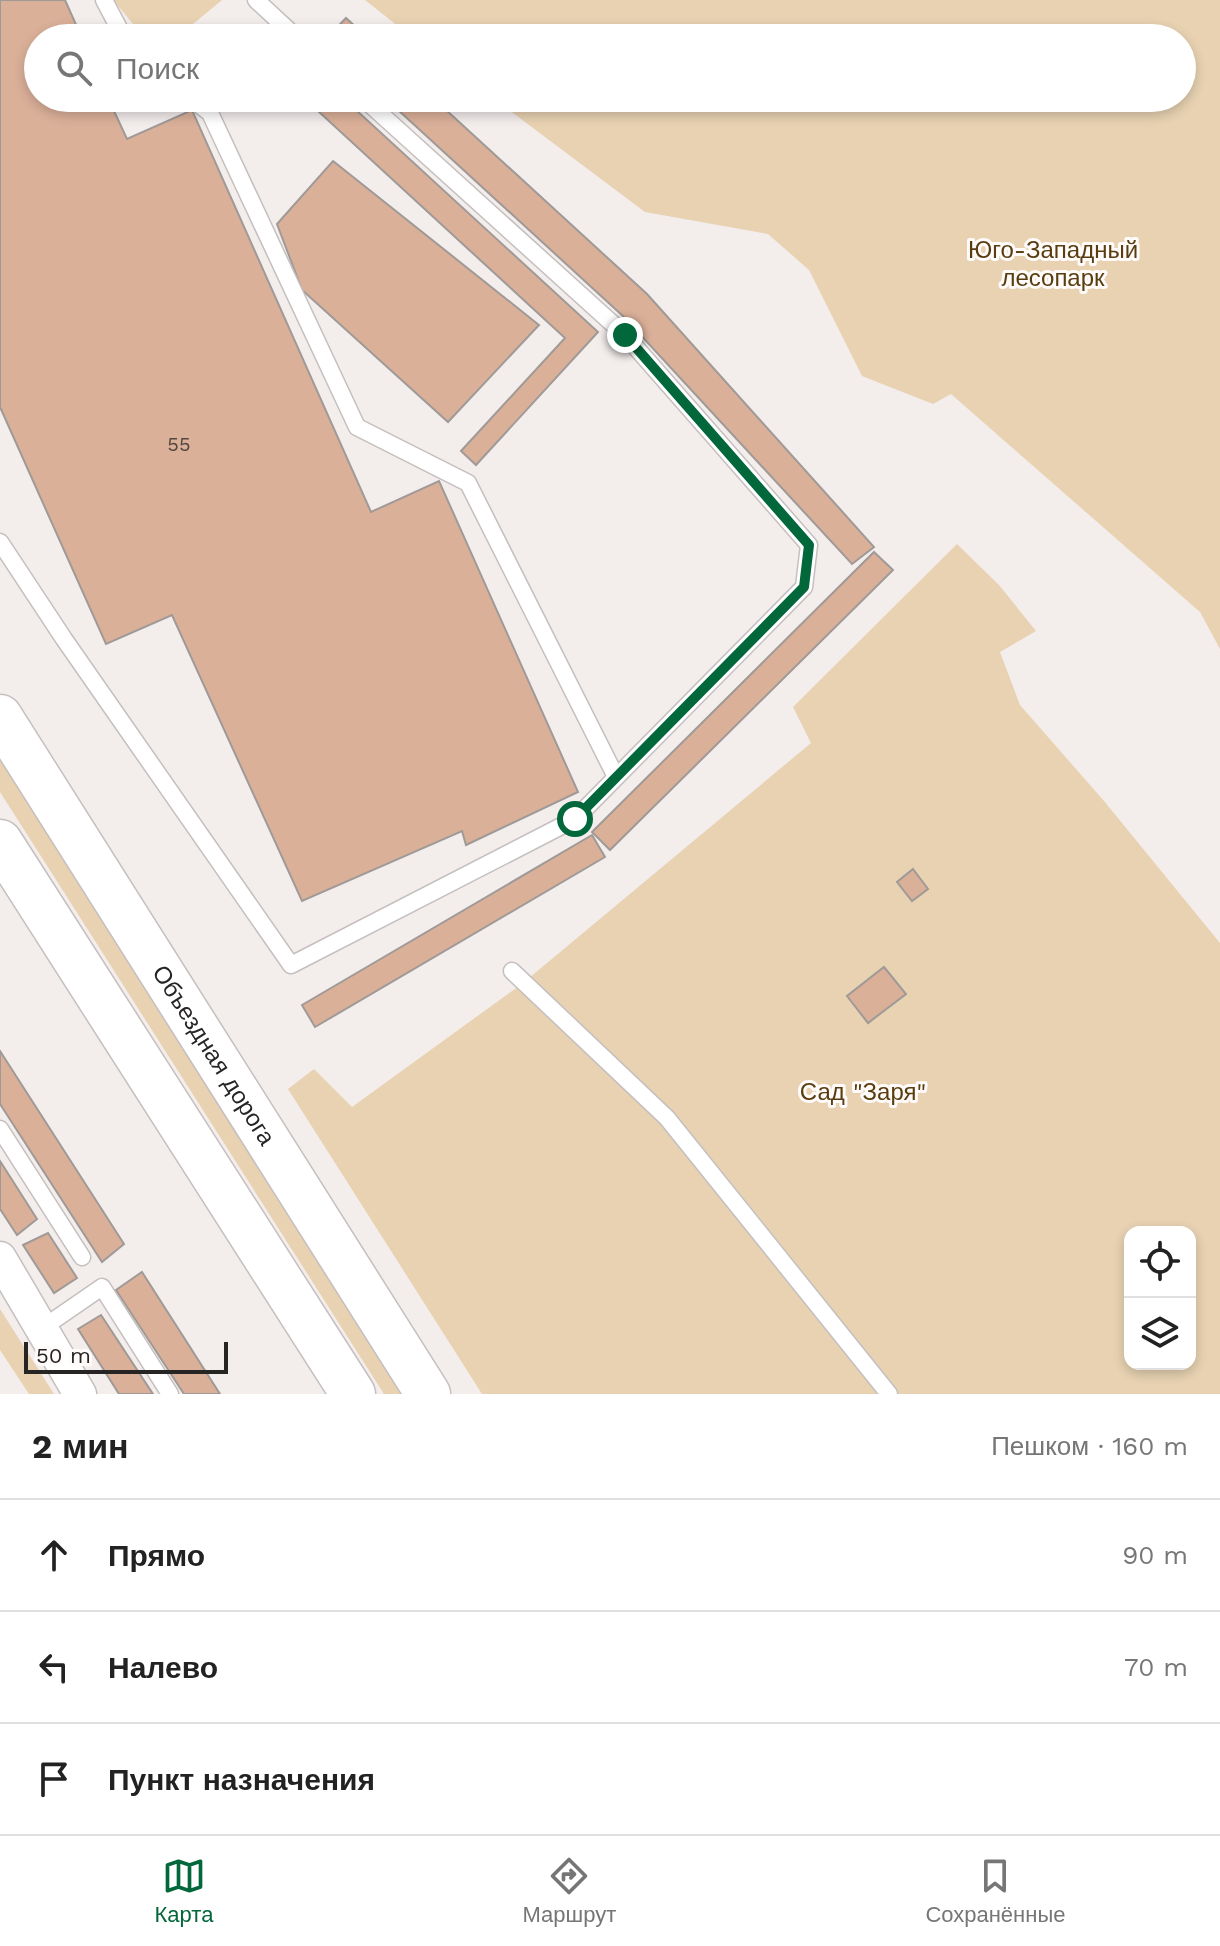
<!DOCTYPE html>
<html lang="ru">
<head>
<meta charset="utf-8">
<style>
	body { margin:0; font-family:"Work Sans",sans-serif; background:#f6f6f6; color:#222 }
	.controls { position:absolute; right:24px; bottom:24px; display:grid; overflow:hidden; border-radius:16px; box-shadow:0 4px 12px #0003 }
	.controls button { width:72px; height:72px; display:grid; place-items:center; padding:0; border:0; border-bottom:2px solid #e0e0e0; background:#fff; color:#222; font:40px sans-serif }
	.scale { position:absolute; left:24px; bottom:20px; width:204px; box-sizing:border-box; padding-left:8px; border:4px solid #272524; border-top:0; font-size:22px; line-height:28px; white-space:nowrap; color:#272524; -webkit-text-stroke:6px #fefbfa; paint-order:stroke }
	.stop { position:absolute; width:24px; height:24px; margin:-18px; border:6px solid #02673b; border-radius:50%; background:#fff }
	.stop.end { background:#02673b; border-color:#fff; box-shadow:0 2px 8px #0008 }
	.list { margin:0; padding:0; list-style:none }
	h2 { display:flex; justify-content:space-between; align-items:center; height:104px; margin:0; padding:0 32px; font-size:34px }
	h2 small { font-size:26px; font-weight:400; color:#767676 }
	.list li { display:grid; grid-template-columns:52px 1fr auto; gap:24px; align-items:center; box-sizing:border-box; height:112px; padding:0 32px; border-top:2px solid #e0e0e0 }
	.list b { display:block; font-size:30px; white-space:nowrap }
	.list em { font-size:26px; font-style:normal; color:#767676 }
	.icon { flex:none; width:44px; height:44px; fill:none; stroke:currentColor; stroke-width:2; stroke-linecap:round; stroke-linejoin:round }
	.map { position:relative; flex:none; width:1220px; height:1394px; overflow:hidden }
	.search { position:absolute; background:#fff; box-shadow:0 4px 12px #0003; left:24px; right:24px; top:24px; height:88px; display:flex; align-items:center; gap:20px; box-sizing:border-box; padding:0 28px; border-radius:44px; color:#767676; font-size:30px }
	.sheet { height:440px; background:#fff }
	nav { display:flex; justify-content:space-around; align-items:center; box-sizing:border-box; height:112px; border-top:2px solid #e0e0e0; background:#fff; font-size:22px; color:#767676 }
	nav a { display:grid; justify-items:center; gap:4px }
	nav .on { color:#02673b }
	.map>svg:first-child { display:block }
	.green { fill:#e8d2b2; fill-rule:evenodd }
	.building { fill:#dbb099; stroke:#9f9a97; stroke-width:2 }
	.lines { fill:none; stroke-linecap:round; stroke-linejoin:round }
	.lane-casing { stroke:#c5bfbf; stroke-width:19 }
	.street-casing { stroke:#c5bfbf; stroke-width:35 }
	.primary-casing { stroke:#c5bfbf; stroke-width:47 }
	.lane { stroke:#fff; stroke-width:16 }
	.street { stroke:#fff; stroke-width:32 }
	.primary { stroke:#fff; stroke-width:44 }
	.route { stroke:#02673b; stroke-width:10 }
	.labels { text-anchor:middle; stroke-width:6; stroke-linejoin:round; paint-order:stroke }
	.number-label { font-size:20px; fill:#544841 }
	.park-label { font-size:24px; fill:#593d0f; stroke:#fefbfa }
	.street-label { font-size:24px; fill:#272524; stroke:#fefbfa }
</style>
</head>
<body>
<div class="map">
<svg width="1220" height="1394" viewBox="0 0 1220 1394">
	<rect width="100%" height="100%" fill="#f3edec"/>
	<g class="green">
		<polygon points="113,0 222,0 176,38 145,38"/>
		<polygon points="365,0 1220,0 1220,649 1200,612 951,394 933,404 862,376 809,270 768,234 645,212 493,98 1182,98 1182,38 413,38"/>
		<path d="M957 544 999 585 1036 631 1000 652 1020 705 1104 801 1220 943V1394H482L288 1089 314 1069 352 1107 523 983 811 743 793 707ZM1130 1232H1190V1364H1130Z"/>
		<polygon points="0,743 416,1394 384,1394 0,792"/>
		<polygon points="0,1309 54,1394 29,1394 0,1350"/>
	</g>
	<g class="building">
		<polygon points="0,0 65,0 82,38 38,38 38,98 108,98 127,139 192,110 371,512 439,481 578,792 466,845 462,831 302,901 172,615 106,644 0,407"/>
		<polygon points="346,18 368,38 327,38"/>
		<polygon points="308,98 343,98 598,332 476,465 461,451 565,338 306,100"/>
		<polygon points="385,98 433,98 647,294 874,547 852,564 624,317"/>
		<polygon points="333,161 539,325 448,422 302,290 277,224"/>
		<polygon points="874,552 893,570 610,850 592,832"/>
		<polygon points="592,835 605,857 315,1027 302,1005"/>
		<polygon points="913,869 928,889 912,901 897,882"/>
		<polygon points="884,967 906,994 868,1023 847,996"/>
		<polygon points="0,1051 124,1244 102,1262 0,1104"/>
		<polygon points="0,1161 37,1219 17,1235 0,1209"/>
		<polygon points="48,1233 77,1278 54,1293 23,1245"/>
		<polygon points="142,1272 220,1394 184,1394 116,1290"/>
		<polygon points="101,1315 153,1394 119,1394 78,1329"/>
	</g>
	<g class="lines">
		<defs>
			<g id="lane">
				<polyline points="104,0 124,38"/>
				<polyline points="256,0 297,38"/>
				<polyline points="191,98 210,113 357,427 468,483 616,777"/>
				<polyline points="0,542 64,639 291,965 575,819 804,587 809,545 625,335 363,98"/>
				<polyline points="512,971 667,1118 889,1394"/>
				<polyline points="0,1129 82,1257"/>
				<polyline points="41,1329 102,1287 170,1394"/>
			</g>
			<polyline id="street" points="0,1258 80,1394"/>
			<g id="primary">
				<path id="s1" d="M0 717 428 1394"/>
				<polyline points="0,842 353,1394"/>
			</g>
		</defs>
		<use href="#lane" class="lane-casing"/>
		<use href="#street" class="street-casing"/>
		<use href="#primary" class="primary-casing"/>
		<use href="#lane" class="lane"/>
		<use href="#street" class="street"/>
		<use href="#primary" class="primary"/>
	</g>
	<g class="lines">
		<polyline class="route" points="575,819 804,587 809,545 625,335"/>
	</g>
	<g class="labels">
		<g class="number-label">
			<text x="179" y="451">55</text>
		</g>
		<g class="park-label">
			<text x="1053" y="258">Юго-Западный<tspan x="1053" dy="28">лесопарк</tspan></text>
			<text x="863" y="1100">Сад "Заря"</text>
		</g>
		<g class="street-label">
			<text dy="8" stroke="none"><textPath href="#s1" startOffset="400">Объездная дорога</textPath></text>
		</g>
	</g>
</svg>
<div class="controls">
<button><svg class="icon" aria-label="locate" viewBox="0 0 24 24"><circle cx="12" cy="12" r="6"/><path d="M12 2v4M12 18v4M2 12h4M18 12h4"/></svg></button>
<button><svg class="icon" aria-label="layers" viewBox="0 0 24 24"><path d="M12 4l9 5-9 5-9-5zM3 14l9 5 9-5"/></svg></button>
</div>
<div class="scale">50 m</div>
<div class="stop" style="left:575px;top:819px"></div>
<div class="stop end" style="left:625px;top:335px"></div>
<div class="search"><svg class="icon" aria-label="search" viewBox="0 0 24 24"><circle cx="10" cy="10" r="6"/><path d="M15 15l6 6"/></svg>Поиск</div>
</div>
<section class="sheet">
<h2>2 мин<small>Пешком · 160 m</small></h2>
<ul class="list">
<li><svg class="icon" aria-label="ahead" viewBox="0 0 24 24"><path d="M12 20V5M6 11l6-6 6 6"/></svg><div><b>Прямо</b></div><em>90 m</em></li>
<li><svg class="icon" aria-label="left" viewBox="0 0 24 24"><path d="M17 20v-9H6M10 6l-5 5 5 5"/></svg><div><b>Налево</b></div><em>70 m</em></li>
<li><svg class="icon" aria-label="arrive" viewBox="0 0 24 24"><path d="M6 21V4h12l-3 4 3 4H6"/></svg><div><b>Пункт назначения</b></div></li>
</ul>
</section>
<nav>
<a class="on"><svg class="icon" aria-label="map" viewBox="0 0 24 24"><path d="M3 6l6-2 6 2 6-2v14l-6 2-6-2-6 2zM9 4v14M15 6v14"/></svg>Карта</a>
<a><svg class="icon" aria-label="directions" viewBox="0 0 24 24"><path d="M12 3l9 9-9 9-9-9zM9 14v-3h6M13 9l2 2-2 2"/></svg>Маршрут</a>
<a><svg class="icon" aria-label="saved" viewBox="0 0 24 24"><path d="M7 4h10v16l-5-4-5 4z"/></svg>Сохранённые</a>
</nav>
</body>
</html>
